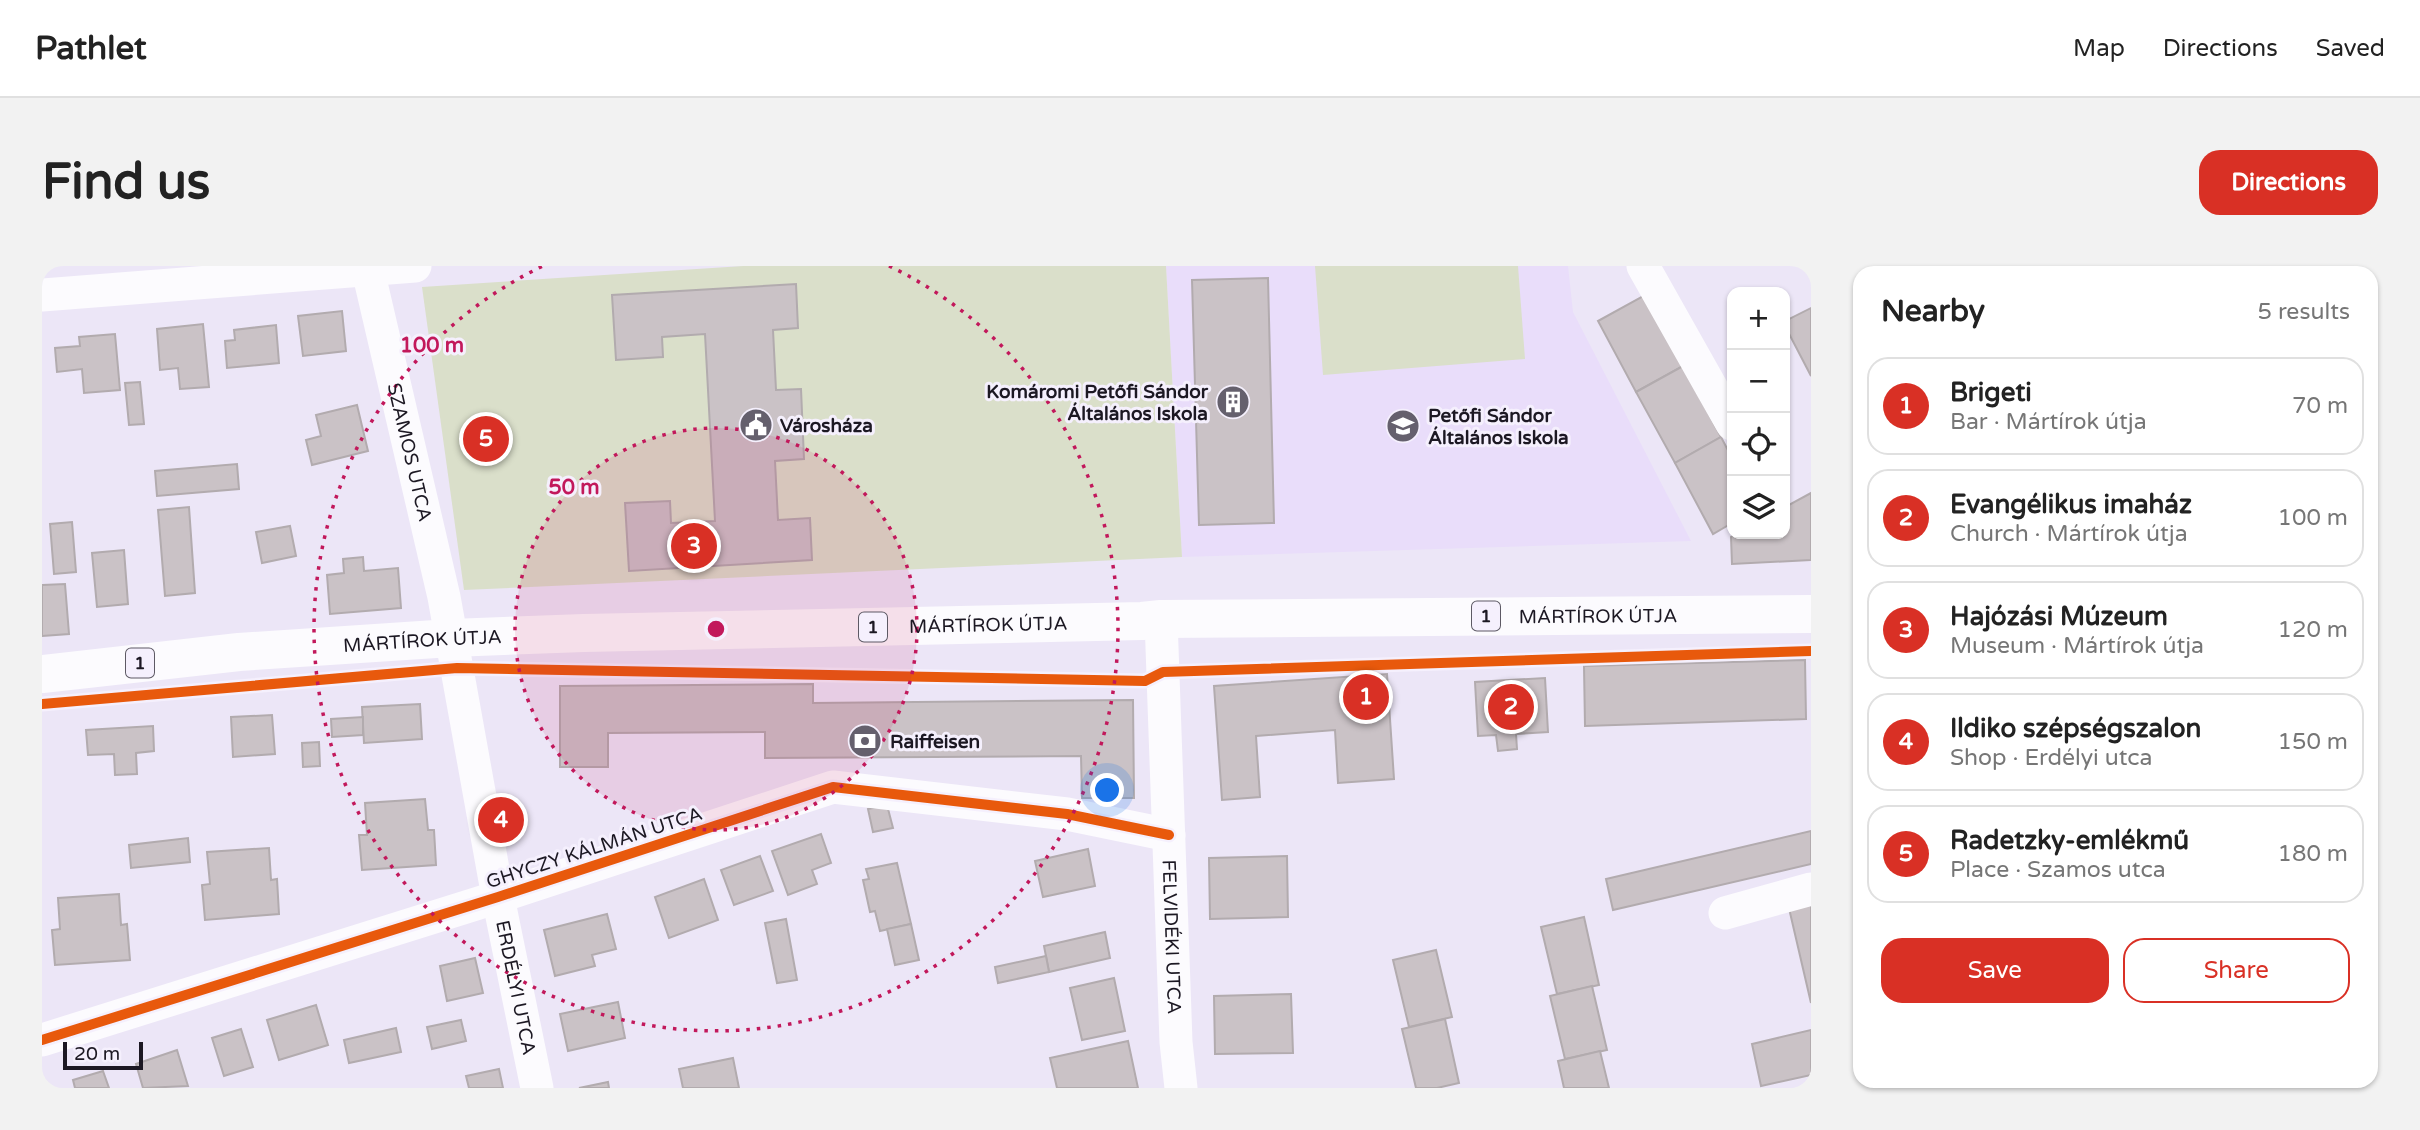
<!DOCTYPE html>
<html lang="en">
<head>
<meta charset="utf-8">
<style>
	body { margin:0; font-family:"Varela Round",sans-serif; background:#f2f2f2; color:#222 }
	.controls { position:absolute; right:21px; top:21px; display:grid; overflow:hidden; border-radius:14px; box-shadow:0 2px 5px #0004 }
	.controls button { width:63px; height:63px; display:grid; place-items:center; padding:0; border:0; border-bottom:2px solid #e0e0e0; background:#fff; color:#222; font:35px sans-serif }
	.scale { position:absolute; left:21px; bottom:18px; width:80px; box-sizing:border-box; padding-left:7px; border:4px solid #1c1823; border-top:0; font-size:19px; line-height:24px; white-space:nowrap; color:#1c1823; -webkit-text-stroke:5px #f5f0fd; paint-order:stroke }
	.you { position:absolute; left:1066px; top:525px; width:24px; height:24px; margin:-18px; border:5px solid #fff; border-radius:50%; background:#1a73e8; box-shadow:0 0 0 10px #1a73e833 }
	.badge { display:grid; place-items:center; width:46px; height:46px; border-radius:50%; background:#d93025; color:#fff; font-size:23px; font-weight:700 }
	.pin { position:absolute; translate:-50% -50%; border:4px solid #fff; box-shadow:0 2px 7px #0006 }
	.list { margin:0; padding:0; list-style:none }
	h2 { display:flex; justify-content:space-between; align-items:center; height:91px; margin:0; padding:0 28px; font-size:30px }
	h2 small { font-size:23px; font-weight:400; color:#767676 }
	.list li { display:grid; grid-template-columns:46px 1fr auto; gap:21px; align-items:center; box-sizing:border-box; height:98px; margin:0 14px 14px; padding:0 14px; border:2px solid #e0e0e0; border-radius:21px }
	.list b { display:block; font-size:26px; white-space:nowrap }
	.list p { margin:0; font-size:23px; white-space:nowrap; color:#767676 }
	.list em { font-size:23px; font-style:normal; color:#767676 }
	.actions { display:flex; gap:14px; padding:21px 28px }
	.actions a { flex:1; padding:16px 0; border:2px solid #d93025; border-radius:21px; text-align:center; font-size:24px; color:#d93025 }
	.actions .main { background:#d93025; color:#fff }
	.icon { flex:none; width:38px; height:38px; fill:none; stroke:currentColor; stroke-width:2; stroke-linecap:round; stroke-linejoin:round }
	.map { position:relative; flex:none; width:1769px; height:822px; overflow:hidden; border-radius:21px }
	header { display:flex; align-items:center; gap:42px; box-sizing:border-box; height:98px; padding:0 35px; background:#fff; border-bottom:2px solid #e0e0e0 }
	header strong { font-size:33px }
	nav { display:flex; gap:38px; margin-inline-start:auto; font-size:24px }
	.intro { display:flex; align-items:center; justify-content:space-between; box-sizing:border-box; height:168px; padding:0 42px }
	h1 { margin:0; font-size:49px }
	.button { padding:18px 32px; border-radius:21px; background:#d93025; color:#fff; font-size:24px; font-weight:700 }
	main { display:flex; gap:42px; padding:0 42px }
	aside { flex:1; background:#fff; border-radius:21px; box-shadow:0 2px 5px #0004 }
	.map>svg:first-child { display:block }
	.built { fill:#e9ddfa }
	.green { fill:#dadfca }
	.building { fill:#cac2c6; stroke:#b2abae; stroke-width:2 }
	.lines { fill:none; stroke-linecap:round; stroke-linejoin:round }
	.minor { stroke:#fcfbfe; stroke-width:33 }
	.major { stroke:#fcfbfe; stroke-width:38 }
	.cycleway-casing { stroke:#f5f0fd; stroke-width:15 }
	.cycleway { stroke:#e8590c; stroke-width:10 }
	.ring { fill:none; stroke:#c2185b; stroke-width:3.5; stroke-dasharray:3.5 7 }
	.labels { text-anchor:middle; stroke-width:6; stroke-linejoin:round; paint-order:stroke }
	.shield { fill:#f5f0fd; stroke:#5d5964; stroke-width:2 }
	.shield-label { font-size:18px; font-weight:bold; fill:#1c1823 }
	.poi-label { font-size:19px; font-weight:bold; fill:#1c1823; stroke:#f5f0fd; text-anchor:start }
	.street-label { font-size:19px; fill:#1c1823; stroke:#f5f0fd }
	.centre { fill:#c2185b; stroke:#f5f0fd; stroke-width:3.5 }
	.ring-label { font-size:21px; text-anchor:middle; font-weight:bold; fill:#c2185b; stroke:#f5f0fd; stroke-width:6; stroke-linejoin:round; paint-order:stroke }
</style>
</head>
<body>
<header>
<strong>Pathlet</strong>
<nav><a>Map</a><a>Directions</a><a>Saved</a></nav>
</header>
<div class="intro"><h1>Find us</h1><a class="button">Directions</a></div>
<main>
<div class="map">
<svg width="1769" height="822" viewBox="0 0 1769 822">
	<rect width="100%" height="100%" fill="#ece6f7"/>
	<polygon class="built" points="1124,0 1526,0 1531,46 1649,275 1140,291"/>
	<g class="green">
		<polygon points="701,0 1124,0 1140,291 422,324 380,21"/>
		<polygon points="1273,0 1476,0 1483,93 1281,109"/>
	</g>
	<g class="building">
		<polygon points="1226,12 1232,257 1157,259 1150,14"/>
		<polygon points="754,18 756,62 731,64 734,124 759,123 762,193 733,195 736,254 768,252 770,294 587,305 583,237 628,235 629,257 673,255 663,68 620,71 621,91 574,94 570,29"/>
		<polygon points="1603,29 1641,100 1594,126 1556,55"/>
		<polygon points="1769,42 1769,110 1743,60 1743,55"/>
		<polygon points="300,45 304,85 261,90 256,50"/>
		<polygon points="161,58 167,121 138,123 136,102 118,104 115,63"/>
		<polygon points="234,59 237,97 185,102 183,75 193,74 192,64"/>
		<polygon points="73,68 78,124 42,127 40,103 15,106 13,82 38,80 37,71"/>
		<polygon points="1641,100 1679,171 1633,197 1594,126"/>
		<polygon points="98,116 102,158 87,159 83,117"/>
		<polygon points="315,139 326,185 270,199 264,174 279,170 274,149"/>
		<polygon points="1679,171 1690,192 1690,257 1671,268 1633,197"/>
		<polygon points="195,198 197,223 115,230 113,205"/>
		<polygon points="1769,227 1769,294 1690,298 1689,271 1694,268 1743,268 1743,241"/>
		<polygon points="147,241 153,327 123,330 116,244"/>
		<polygon points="30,256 34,306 12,308 8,258"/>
		<polygon points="248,260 254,290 220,297 214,266"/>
		<polygon points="82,284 86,338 55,341 50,287"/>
		<polygon points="321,291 322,305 356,302 359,342 288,348 285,309 302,307 301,293"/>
		<polygon points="23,318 27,368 0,370 0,319"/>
		<polygon points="1763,394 1764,453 1543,460 1542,400"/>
		<polygon points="1345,408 1352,513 1296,517 1293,464 1214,470 1218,531 1180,534 1172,420"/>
		<polygon points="1503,412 1506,466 1474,468 1475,483 1456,485 1454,469 1436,470 1433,416"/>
		<polygon points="771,418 771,437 1091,434 1092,532 1040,532 1039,490 723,492 723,466 566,467 566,501 518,501 518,420"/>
		<polygon points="378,438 380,473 322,477 320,441"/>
		<polygon points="230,449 233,488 191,491 189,451"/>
		<polygon points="321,451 321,469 290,471 289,453"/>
		<polygon points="111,460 112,485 94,487 95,508 73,509 72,488 46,489 44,464"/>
		<polygon points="277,476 278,500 261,501 260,477"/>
		<polygon points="383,533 386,564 392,564 394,599 320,604 317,569 325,569 323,537"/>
		<polygon points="845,539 851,562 831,566 826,543"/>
		<polygon points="1769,565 1769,598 1571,644 1564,613"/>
		<polygon points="779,568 789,597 770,604 775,618 746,629 730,585"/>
		<polygon points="146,572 148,596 89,602 87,579"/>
		<polygon points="227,582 229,614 235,613 237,648 163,654 160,619 168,618 165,586"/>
		<polygon points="1046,583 1053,620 1001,631 993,595"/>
		<polygon points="718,590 731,625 692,639 679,604"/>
		<polygon points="1245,590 1246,651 1168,653 1167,592"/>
		<polygon points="855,597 869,658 838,665 833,645 828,646 821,614 827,613 824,603"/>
		<polygon points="662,613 676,654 627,672 613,631"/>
		<polygon points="77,628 79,659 85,658 88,694 13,699 10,664 18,663 16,632"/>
		<polygon points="1769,633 1769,737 1746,638"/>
		<polygon points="565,648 574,683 550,689 553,700 513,710 502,664"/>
		<polygon points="1542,651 1557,719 1515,728 1499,661"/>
		<polygon points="744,653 755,714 735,717 723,657"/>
		<polygon points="869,658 877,694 853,699 845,663"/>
		<polygon points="1063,666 1068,692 1007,706 1002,680"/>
		<polygon points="1394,684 1410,751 1367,761 1351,694"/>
		<polygon points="1004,690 1007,706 956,717 953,701"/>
		<polygon points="433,692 441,727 405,735 398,700"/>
		<polygon points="1072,712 1083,765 1040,774 1028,722"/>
		<polygon points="1550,720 1565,784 1523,793 1508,730"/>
		<polygon points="1249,728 1251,787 1173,788 1172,730"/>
		<polygon points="576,736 583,772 526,785 518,748"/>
		<polygon points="274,739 286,779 237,794 225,754"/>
		<polygon points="1403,753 1417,817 1395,822 1374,822 1360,763"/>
		<polygon points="419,754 424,775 390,783 385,761"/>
		<polygon points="354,762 359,786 307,797 302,774"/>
		<polygon points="199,763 211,801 182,810 170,772"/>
		<polygon points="1769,764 1769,809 1719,820 1710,778"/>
		<polygon points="1086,775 1096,822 1015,822 1008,792"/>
		<polygon points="135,784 146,820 101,822 94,798"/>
		<polygon points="1558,785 1567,822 1522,822 1516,795"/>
		<polygon points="691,792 697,822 641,822 637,803"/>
		<polygon points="457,803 461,822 427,822 424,810"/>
		<polygon points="61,805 67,822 33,822 31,814"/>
		<polygon points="566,816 567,822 537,822"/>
	</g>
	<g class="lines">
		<g class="minor">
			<path id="s1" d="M325 0 402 331 456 631 495 822"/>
			<polyline points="1601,0 1690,158"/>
			<polyline points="0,29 373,0"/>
			<path id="s2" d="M1119 353 1134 776 1139 822"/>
			<polyline points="1683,647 1769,623"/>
			<polyline points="0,774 456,631 791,521 1025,548 1127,569"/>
		</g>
		<path class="major" id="s3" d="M0 408 197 386 409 372 542 367 1100 355 1119 353 1769 348"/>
		<defs>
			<g id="cycleway">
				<polyline points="0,438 415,402 1103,415 1121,406 1769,385"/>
				<polyline points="0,774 456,631 791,521 1025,548 1127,569"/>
			</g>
		</defs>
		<use href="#cycleway" class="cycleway-casing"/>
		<use href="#cycleway" class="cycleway"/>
	</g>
	<circle cx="674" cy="363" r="201" fill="#c2185b" fill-opacity=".12"/>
	<g class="ring">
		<circle cx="674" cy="363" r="201"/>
		<path d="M847 0A402 402 0 1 1 501 0"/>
	</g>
	<defs>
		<symbol id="building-disc" viewBox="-11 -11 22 22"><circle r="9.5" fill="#65606d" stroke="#f5f0fd"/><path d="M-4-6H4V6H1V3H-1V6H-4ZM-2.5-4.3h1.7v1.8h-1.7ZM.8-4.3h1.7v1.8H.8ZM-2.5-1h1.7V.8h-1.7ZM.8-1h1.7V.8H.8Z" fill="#fff"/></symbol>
		<symbol id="civic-disc" viewBox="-11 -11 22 22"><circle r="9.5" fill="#65606d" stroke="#f5f0fd"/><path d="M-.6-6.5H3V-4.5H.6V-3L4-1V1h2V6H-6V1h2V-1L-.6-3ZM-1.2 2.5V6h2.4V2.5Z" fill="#fff"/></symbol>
		<symbol id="school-disc" viewBox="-11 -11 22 22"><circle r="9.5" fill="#65606d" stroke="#f5f0fd"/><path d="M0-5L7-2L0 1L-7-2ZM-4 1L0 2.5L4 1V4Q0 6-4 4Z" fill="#fff"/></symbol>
		<symbol id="bank-disc" viewBox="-11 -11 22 22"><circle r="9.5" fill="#65606d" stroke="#f5f0fd"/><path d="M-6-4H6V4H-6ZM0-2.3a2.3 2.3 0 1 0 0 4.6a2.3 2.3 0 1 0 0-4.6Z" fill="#fff"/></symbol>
	</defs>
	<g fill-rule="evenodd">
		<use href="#building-disc" x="1172" y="117" width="38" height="38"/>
		<use href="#civic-disc" x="695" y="140" width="38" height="38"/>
		<use href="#school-disc" x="1342" y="141" width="38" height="38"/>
		<use href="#bank-disc" x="804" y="456" width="38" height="38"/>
	</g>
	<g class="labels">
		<g class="shield">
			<rect x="1430" y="335.5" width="28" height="29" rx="5"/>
			<rect x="817" y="346.5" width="28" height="29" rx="5"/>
			<rect x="84" y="382.5" width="28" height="29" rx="5"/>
		</g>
		<g class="shield-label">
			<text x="1444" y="356">1</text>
			<text x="831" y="367">1</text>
			<text x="98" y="403">1</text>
		</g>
		<g class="poi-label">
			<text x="1166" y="132" text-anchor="end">Komáromi Petőfi Sándor<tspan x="1166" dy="22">Általános Iskola</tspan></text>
			<text x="1386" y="156">Petőfi Sándor<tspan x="1386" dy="22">Általános Iskola</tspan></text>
			<text x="738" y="166">Városháza</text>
			<text x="848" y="482">Raiffeisen</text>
		</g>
		<g class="street-label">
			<text dy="7" stroke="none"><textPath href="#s1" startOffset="191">SZAMOS UTCA</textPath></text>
			<text dy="7" stroke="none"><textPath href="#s3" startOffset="1558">MÁRTÍROK ÚTJA</textPath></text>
			<text dy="7" stroke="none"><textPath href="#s3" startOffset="948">MÁRTÍROK ÚTJA</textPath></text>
			<text dy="7" stroke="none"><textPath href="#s3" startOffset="382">MÁRTÍROK ÚTJA</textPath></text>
			<text transform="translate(552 581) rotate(-18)" y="7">GHYCZY KÁLMÁN UTCA</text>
			<text dy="7" stroke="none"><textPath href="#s2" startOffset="318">FELVIDÉKI UTCA</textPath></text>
			<text dy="7" stroke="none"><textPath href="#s1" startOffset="737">ERDÉLYI UTCA</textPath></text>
		</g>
	</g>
	<circle cx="674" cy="363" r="10" class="centre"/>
	<g class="ring-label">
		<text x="390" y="86">100 m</text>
		<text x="532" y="228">50 m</text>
	</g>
</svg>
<div class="controls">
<button>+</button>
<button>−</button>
<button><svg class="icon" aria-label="locate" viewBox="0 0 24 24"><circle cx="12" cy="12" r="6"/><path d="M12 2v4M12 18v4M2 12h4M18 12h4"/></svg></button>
<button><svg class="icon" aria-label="layers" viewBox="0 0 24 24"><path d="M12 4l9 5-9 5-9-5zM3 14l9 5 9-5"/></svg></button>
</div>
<div class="scale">20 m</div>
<div class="you"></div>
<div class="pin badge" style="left:1324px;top:431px">1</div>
<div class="pin badge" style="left:1469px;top:441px">2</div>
<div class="pin badge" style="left:652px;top:280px">3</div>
<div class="pin badge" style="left:459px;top:554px">4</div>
<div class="pin badge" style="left:444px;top:173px">5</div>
</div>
<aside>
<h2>Nearby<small>5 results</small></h2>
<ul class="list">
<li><span class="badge">1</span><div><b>Brigeti</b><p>Bar · Mártírok útja</p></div><em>70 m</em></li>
<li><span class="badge">2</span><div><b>Evangélikus imaház</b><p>Church · Mártírok útja</p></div><em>100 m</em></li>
<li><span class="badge">3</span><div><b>Hajózási Múzeum</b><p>Museum · Mártírok útja</p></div><em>120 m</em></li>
<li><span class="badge">4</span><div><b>Ildiko szépségszalon</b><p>Shop · Erdélyi utca</p></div><em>150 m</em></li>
<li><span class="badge">5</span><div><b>Radetzky-emlékmű</b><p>Place · Szamos utca</p></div><em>180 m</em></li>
</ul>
<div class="actions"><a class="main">Save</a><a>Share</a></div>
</aside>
</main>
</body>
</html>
